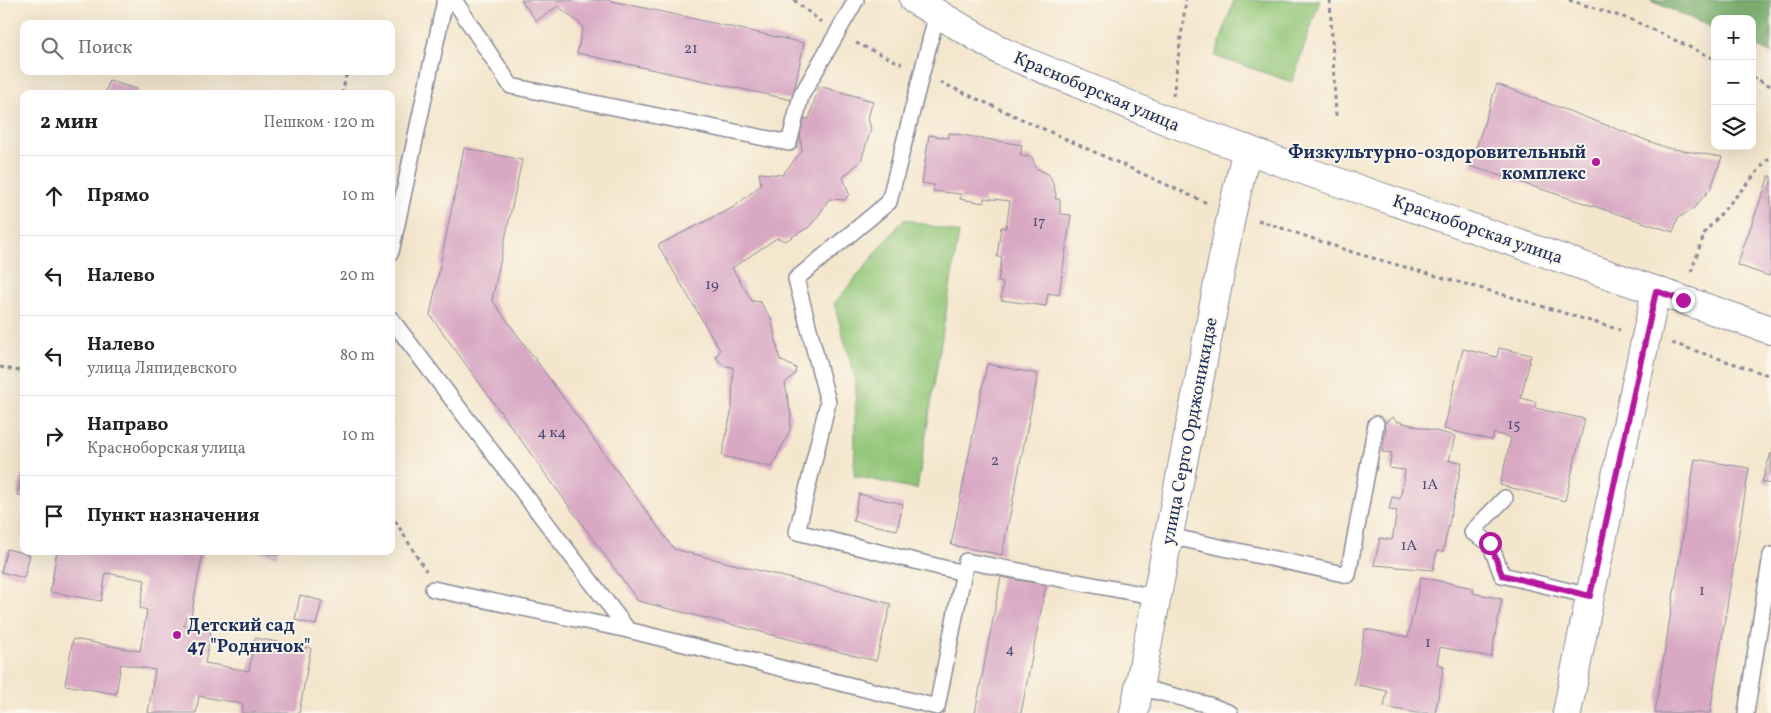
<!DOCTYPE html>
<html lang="ru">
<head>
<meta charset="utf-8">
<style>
	body { margin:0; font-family:Vollkorn,serif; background:#f2f2f2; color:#202124 }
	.controls { position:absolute; right:15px; top:15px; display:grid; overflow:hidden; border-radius:10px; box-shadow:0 5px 20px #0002 }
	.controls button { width:45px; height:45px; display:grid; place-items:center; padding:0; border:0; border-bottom:1px solid #e0e0e0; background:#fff; color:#202124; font:25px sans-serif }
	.stop { position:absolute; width:15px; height:15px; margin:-11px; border:4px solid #b5179e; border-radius:50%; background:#fff }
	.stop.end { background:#b5179e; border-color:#fff; box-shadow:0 1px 5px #0008 }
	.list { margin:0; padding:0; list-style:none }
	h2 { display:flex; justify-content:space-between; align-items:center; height:65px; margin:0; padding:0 20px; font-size:21px }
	h2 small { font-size:16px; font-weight:400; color:#757577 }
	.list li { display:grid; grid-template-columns:32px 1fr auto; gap:15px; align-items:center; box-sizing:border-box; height:80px; padding:0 20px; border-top:1px solid #e0e0e0 }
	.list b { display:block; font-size:19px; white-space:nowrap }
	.list p { margin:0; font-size:16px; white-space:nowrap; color:#757577 }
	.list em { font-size:16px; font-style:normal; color:#757577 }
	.icon { flex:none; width:28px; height:28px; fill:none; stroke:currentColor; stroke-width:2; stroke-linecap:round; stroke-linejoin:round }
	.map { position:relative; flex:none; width:1771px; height:713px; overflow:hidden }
	.search { position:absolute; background:#fff; box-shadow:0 5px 20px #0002; left:20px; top:20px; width:375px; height:55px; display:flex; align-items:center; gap:12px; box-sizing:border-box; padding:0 18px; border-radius:10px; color:#757577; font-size:19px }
	.panel { position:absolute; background:#fff; box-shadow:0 5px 20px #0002; left:20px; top:90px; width:375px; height:465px; border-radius:10px }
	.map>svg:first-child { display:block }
	.green { fill:#90c576; stroke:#567a6a }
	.forest { fill:#74aa67; stroke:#486c62 }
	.building { fill:#d9a9c4 }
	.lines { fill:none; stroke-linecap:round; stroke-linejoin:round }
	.service-casing { stroke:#888a96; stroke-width:18 }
	.minor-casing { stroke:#888a96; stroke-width:30 }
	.tertiary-casing { stroke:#888a96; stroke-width:30 }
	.path { stroke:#888a96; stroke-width:3; stroke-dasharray:4 4; stroke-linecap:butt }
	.service { stroke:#fff; stroke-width:15 }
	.minor { stroke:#fff; stroke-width:28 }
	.tertiary { stroke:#fff; stroke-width:28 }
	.route { stroke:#b5179e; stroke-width:6 }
	.poi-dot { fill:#b5179e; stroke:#fbf7ec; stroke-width:2 }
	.labels { text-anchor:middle; stroke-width:4; stroke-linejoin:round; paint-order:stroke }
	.number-label { font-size:15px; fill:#4a4e78 }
	.street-label { font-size:18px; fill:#1b2f5e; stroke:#fbf7ec }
	.poi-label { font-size:18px; font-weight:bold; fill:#1b2f5e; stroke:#fbf7ec; text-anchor:end }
</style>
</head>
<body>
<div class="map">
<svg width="1771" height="713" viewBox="0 0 1771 713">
	<rect width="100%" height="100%" fill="#fbf7ec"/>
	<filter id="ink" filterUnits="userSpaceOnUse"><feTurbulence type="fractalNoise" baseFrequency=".02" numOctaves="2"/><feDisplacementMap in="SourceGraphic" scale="10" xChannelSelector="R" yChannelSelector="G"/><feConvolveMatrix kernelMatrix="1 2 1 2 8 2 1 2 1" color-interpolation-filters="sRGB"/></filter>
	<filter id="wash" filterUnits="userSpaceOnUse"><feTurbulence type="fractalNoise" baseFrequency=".0096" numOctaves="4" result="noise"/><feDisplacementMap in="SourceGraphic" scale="20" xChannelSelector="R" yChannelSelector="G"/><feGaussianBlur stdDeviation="1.12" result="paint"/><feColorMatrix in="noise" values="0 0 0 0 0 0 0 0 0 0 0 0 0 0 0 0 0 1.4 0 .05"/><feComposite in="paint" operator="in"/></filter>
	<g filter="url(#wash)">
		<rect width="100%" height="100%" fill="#f4e6cd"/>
		<g class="green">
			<polygon points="1234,0 1320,0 1292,82 1215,56"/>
			<polygon points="904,219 959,233 917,489 854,476 856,381 834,304"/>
		</g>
		<polygon class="forest" points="1649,0 1771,0 1771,53 1752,45 1752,19 1715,19 1715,29"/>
		<g id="blocks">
			<g class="building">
				<polygon points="521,0 608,0 804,43 792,100 577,53 583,26 558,6 536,21"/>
				<polygon points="109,81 137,89 136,94 105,94"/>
				<polygon points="1497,84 1667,148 1722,157 1711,188 1694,208 1678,218 1673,232 1470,166"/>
				<polygon points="819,86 873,101 868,118 871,129 861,161 843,177 849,194 845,200 829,199 819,215 809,227 785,241 777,238 732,268 752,301 760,302 771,318 780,360 796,368 795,374 785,383 791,415 790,430 772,467 722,456 732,408 733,367 723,366 716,357 720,350 658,245 734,207 761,185 759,173 782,175 802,151 800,134 801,118 809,119"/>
				<polygon points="949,133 1022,145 1020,156 1032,157 1036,168 1048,174 1051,178 1056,194 1055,198 1060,200 1060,214 1071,215 1059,295 1048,293 1046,306 1001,300 1003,283 998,282 1002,257 997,257 1001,227 1006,228 1010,201 984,198 984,203 960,199 961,194 933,191 934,185 922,183 929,135 948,138"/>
				<polygon points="464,148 522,160 492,300 674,549 891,604 876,661 638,601 430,315"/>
				<polygon points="1769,176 1771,176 1771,271 1769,276 1737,265"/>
				<polygon points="1499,348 1531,355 1521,398 1536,402 1535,408 1585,419 1565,501 1500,485 1511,438 1494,433 1492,440 1444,429 1463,349 1497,357"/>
				<polygon points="987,364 1038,374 1002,555 951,545"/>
				<polygon points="1393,417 1396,421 1455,436 1449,461 1462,462 1443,552 1437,551 1433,570 1374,565 1380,538 1392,540 1397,511 1389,510 1392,497 1400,499 1405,470 1389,468 1392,453 1382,452 1386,429 1383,424"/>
				<polygon points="1771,453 1771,484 1762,482"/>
				<polygon points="1695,459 1749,468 1710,713 1655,713"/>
				<polygon points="22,474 24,474 24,496 17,495"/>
				<polygon points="859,494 903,504 897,530 853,521"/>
				<polygon points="7,549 30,555 24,578 1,572"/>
				<polygon points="57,551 203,551 191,617 186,616 184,626 211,631 205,663 249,671 255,638 311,648 299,713 242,713 243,704 199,696 196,713 148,713 155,670 121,664 116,694 65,685 73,639 140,651 147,610 140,608 145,580 106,573 101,601 50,592"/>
				<polygon points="253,551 279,551 278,556"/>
				<polygon points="1001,577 1046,585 1021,713 975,713"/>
				<polygon points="1421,577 1473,588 1473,593 1502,599 1491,657 1440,647 1437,664 1444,666 1435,713 1416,713 1384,707 1387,691 1354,684 1365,629 1408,637"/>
				<polygon points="300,595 322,601 316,625 295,620"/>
			</g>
		</g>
	</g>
	<g filter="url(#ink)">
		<use href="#blocks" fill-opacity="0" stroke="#888a96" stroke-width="1"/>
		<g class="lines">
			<defs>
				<g id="service">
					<polyline points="454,0 511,86 789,143 801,96 856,0"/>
					<polyline points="937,13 889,202 796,279 828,402 797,532 964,573"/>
					<polyline points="391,252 445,0"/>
					<polyline points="391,319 628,630"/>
					<polyline points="1505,498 1472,532 1490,543 1502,575 1590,596"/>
					<polyline points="1169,536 1348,575 1376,424"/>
					<polyline points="433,589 628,630 937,707 966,561 1157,597"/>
					<polyline points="1139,687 1209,705 1230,713"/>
					<polyline points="1746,713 1771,555"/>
				</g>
				<polyline id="minor" points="1567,713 1590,596 1656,291"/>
				<g id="tertiary">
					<polyline points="914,0 1003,52 1170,122 1320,176 1771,330"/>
					<polyline points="1134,713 1232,212 1247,149"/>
				</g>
			</defs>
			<use href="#service" class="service-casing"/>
			<use href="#minor" class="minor-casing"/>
			<use href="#tertiary" class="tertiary-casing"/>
			<g class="path">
				<polyline points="794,0 821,22"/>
				<polyline points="1330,0 1336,116"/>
				<polyline points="1569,0 1632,20 1715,59"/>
				<polyline points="856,43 902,64"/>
				<polyline points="1752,77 1771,86"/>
				<polyline points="940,82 1207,203"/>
				<polyline points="342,94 347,71"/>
				<polyline points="1173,96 1186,0"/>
				<polyline points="1258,220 1355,253 1515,298 1620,330"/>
				<polyline points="1691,272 1705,232 1771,156"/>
				<polyline points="1672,343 1771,376"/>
				<polyline points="0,367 24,372"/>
				<polyline points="391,514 426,571"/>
			</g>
			<use href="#service" class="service"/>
			<use href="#minor" class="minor"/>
			<use href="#tertiary" class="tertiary"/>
		</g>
	</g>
	<g class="lines" filter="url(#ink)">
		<polyline class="route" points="1490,543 1502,575 1590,596 1656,291 1683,300"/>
	</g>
	<g class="poi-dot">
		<circle cx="1596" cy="162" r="5"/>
		<circle cx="177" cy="635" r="5"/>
	</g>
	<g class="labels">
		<g class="number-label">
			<text x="691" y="53">21</text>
			<text x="1039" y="226">17</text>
			<text x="712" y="289">19</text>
			<text x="1514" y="429">15</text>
			<text x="552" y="437">4 к4</text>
			<text x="995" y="465">2</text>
			<text x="1430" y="489">1А</text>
			<text x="1409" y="550">1А</text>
			<text x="1702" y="595">1</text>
			<text x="1428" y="647">1</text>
			<text x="1010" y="654">4</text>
		</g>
		<g class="street-label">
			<text transform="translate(1097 91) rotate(23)" y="6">Красноборская улица</text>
			<text transform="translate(1478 229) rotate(19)" y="6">Красноборская улица</text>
			<text transform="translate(1189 431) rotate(-79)" y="6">улица Серго Орджоникидзе</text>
		</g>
		<g class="poi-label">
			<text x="1586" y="158">Физкультурно-оздоровительный<tspan x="1586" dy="21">комплекс</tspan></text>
			<text x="187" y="631" text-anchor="start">Детский сад<tspan x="187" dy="21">47 "Родничок"</tspan></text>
		</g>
	</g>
</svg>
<div class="controls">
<button>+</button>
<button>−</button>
<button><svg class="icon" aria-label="layers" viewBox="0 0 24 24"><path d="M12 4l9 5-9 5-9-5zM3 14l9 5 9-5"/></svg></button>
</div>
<div class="stop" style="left:1490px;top:543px"></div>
<div class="stop end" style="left:1683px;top:300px"></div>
<div class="search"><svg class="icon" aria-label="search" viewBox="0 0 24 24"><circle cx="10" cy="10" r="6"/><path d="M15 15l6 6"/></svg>Поиск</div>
<section class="panel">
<h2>2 мин<small>Пешком · 120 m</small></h2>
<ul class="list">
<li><svg class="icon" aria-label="ahead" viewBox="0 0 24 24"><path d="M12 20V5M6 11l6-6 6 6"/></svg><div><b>Прямо</b></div><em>10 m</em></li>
<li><svg class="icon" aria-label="left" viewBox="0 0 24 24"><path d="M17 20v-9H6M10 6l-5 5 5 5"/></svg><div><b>Налево</b></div><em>20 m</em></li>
<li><svg class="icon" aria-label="left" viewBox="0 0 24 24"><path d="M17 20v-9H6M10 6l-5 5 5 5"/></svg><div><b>Налево</b><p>улица Ляпидевского</p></div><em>80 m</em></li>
<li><svg class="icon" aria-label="right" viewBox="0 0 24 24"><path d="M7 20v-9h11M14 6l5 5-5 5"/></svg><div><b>Направо</b><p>Красноборская улица</p></div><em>10 m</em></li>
<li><svg class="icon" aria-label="arrive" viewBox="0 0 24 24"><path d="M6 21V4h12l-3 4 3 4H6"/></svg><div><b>Пункт назначения</b></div></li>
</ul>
</section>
</div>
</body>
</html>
